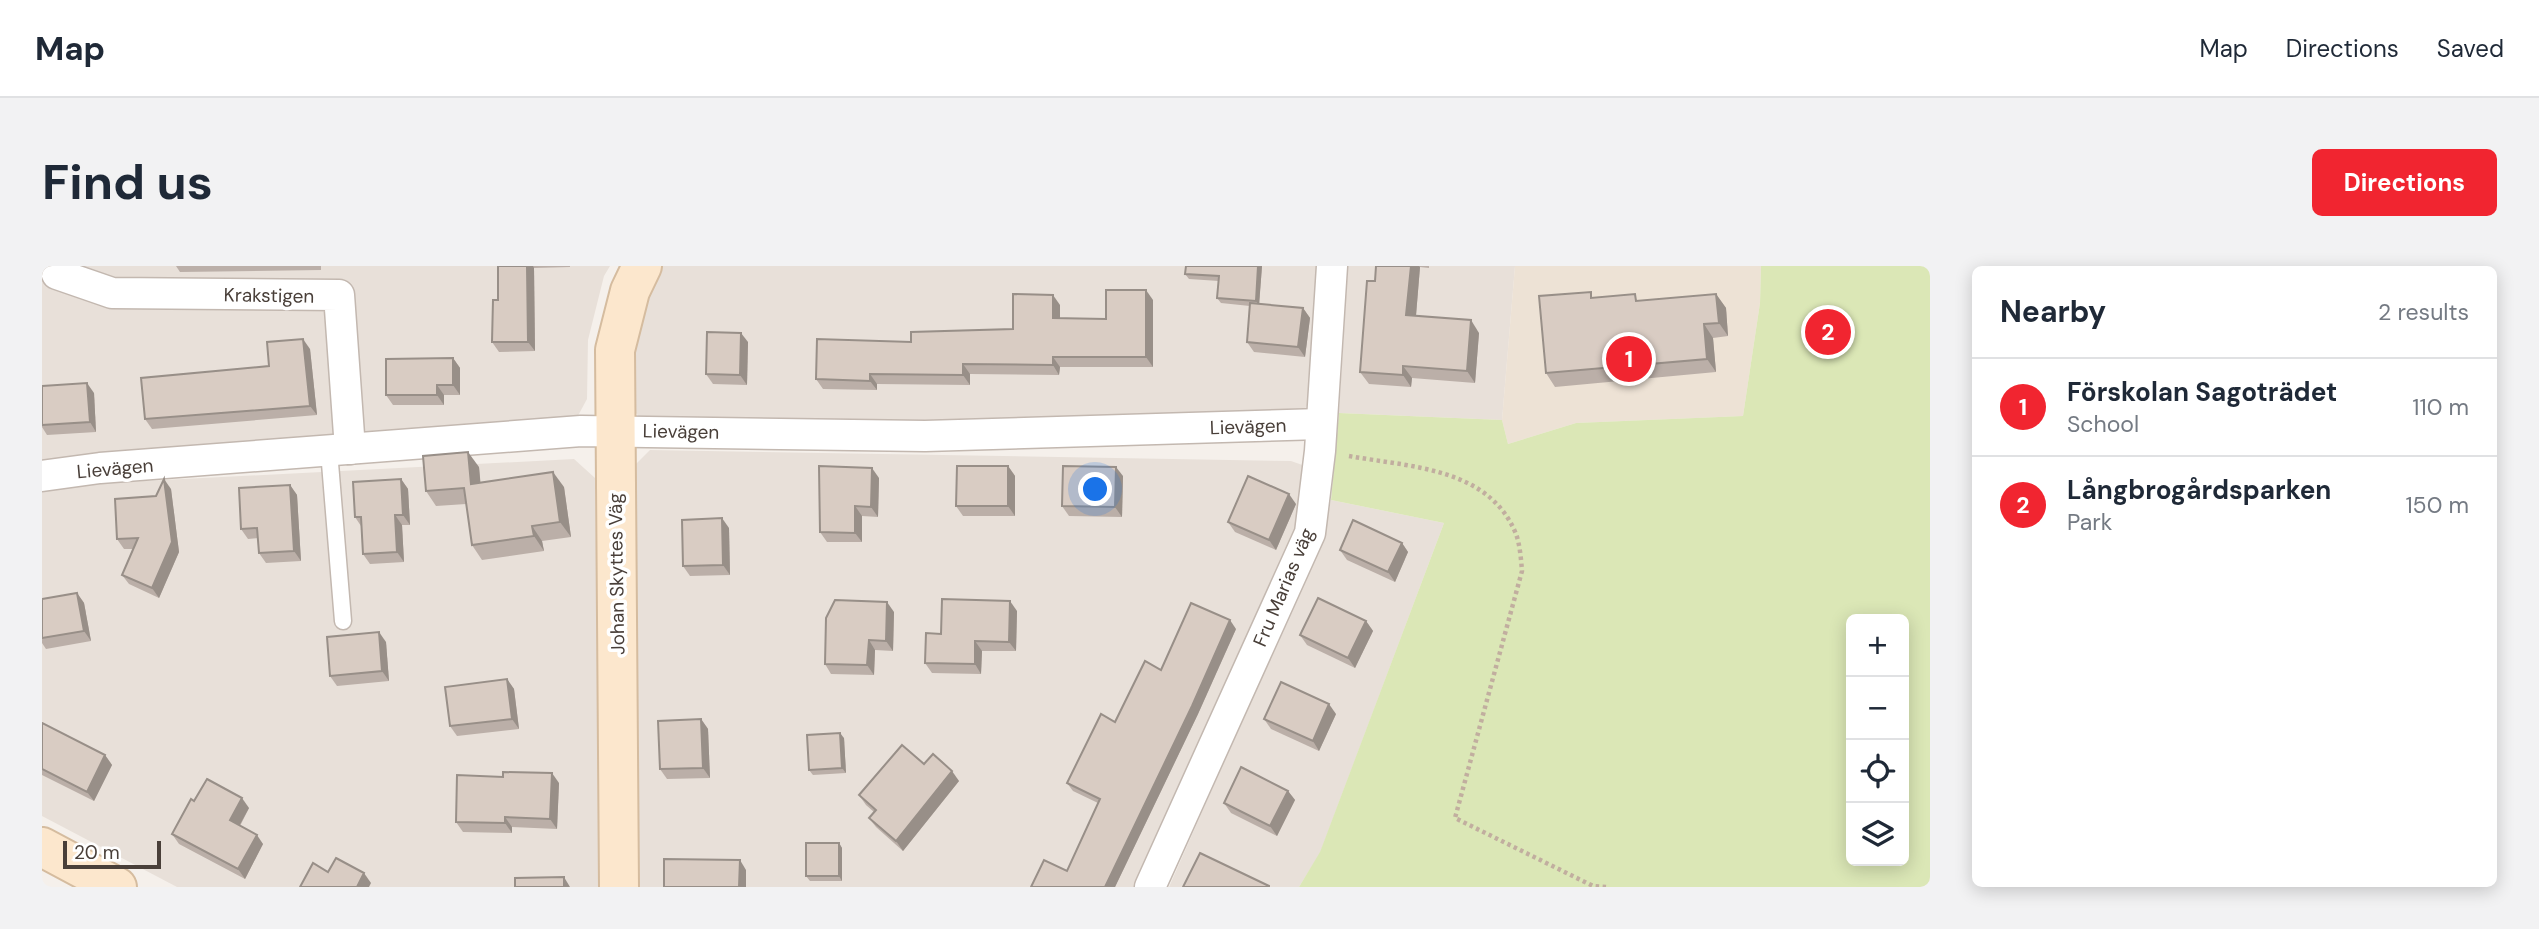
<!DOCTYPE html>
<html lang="en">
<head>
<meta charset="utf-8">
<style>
	body { margin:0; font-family:"DM Sans",sans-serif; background:#f2f2f3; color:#1f2937 }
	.controls { position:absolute; right:21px; bottom:21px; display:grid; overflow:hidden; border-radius:10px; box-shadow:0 4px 18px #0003 }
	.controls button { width:63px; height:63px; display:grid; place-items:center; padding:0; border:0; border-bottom:2px solid #e0e1e3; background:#fff; color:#1f2937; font:35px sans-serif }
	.scale { position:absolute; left:21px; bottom:18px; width:98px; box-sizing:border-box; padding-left:7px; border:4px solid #493f39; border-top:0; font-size:19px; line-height:24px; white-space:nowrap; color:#493f39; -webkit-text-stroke:5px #fff; paint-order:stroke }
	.you { position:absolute; left:1054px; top:224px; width:24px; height:24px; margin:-18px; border:5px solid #fff; border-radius:50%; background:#1a73e8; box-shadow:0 0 0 10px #1a73e833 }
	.badge { display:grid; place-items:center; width:46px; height:46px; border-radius:50%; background:#f12530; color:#fff; font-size:23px; font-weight:700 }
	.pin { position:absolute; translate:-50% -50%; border:4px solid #fff; box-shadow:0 2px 7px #0006 }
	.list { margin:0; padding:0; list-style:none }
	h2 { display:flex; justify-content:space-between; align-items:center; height:91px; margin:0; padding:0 28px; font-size:30px }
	h2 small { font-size:23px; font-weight:400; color:#747a83 }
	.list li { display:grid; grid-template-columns:46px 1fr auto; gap:21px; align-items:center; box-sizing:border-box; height:98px; padding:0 28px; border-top:2px solid #e0e1e3 }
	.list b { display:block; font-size:26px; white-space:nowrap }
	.list p { margin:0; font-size:23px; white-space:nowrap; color:#747a83 }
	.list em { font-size:23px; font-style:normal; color:#747a83 }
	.icon { flex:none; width:38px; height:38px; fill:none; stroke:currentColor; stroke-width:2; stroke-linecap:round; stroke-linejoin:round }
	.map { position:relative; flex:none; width:1888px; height:621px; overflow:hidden; border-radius:10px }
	header { display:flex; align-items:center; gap:42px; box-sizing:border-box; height:98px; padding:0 35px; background:#fff; border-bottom:2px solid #e0e1e3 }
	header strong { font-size:33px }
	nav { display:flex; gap:38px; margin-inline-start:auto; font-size:24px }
	.intro { display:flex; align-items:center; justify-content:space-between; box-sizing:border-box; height:168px; padding:0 42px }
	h1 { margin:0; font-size:49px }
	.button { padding:18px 32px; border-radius:10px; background:#f12530; color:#fff; font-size:24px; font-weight:700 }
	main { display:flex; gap:42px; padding:0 42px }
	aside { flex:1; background:#fff; border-radius:10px; box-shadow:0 4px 18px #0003 }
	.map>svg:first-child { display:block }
	.residential { fill:#e8e0d9 }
	.education { fill:#ede2d5 }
	.green { fill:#dbe7b6; fill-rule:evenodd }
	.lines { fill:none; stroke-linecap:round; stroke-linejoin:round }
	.lane-casing { stroke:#c3b8b0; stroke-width:19 }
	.street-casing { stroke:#c3b8b0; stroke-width:33 }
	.secondary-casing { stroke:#d5bc9f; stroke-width:42 }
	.path { stroke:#c1ae9f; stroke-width:4.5; stroke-dasharray:3.5 3.5; stroke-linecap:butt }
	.lane { stroke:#fff; stroke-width:16 }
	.street { stroke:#fff; stroke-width:30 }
	.secondary { stroke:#fce7cd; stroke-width:38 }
	.wall { fill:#bbafa8 }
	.shaded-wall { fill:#988f88 }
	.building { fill:#d9ccc3; stroke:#988f88; stroke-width:2 }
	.labels { text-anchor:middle; stroke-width:7; stroke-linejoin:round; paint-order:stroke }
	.street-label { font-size:19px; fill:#493f39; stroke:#fff }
</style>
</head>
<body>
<header>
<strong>Map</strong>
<nav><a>Map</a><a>Directions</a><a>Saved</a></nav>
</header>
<div class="intro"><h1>Find us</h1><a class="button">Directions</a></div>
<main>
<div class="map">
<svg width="1888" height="621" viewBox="0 0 1888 621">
	<rect width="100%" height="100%" fill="#f5f0eb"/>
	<g class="residential">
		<polygon points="0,0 568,0 562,10 546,74 545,133 531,159 0,195"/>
		<polygon points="614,0 1281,0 1274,129 1254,153 607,161 590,143 585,85"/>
		<polygon points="1306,0 1473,0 1460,154 1297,147"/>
		<polygon points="608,184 1249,195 1266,201 1258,262 1096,621 592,621 590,202"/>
		<polygon points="532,193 553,212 559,621 135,621 0,550 0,224 63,217"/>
		<polygon points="1289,234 1402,257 1278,587 1257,621 1127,621 1282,269"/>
	</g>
	<polygon class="education" points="1473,0 1719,0 1718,37 1701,150 1534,157 1466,178 1460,154"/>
	<path class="green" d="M1719 0H1888V621H1257L1278 586 1402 257 1289 234 1297 147 1460 154 1466 178 1534 157 1701 150 1718 37ZM1862 353V595H1809V353Z"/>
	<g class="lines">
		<defs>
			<polyline id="lane" points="287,185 301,355"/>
			<g id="street">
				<polyline points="12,0 15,8 70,27 297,29 308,183"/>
				<polyline points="0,210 58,202 539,165 883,170 1279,158"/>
				<polyline points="1108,621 1268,267 1278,185 1290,0"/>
			</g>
			<g id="secondary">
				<polyline points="0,581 75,621"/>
				<polyline points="577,621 573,84 588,25 600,0"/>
			</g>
		</defs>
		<use href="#lane" class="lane-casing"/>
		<use href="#street" class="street-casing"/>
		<use href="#secondary" class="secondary-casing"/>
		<path class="path" d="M1307 190C1367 201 1447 201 1474 268 1478 279 1479 293 1480 305L1413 552 1551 620 1564 621"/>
		<use href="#lane" class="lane"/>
		<use href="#street" class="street"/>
		<use href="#secondary" class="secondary"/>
	</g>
	<g class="wall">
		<polygon points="134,0 279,0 279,4 138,6"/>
		<polygon points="456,0 528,0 528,1 492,2 493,85 457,86 450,76 456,34"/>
		<polygon points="1220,0 1217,38 1261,42 1268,52 1263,91 1212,86 1205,76 1208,40 1179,37 1175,32 1177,15 1147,13 1143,8"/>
		<polygon points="1334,0 1387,0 1387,2 1378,1 1374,50 1437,67 1433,117 1370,112 1369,121 1327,118 1318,106 1333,15"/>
		<polygon points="1674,28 1684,42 1686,70 1671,72 1674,106 1513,121 1504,107 1553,32 1598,35"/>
		<polygon points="1111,34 1111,101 1018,101 1017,109 928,108 928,119 835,118 835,124 781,123 774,113 869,76 971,63 1018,39 1018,52 1064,53"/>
		<polygon points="706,76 705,119 671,118 664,108"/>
		<polygon points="268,83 275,149 110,163 103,153"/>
		<polygon points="411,92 418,102 418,129 402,129 402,139 351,139 344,129"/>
		<polygon points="52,127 54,166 5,169 0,161 0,159"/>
		<polygon points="966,200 973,210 973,250 921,250 914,240"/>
		<polygon points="437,201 438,216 522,221 529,271 500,275 502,285 440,294 430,279 424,238 394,240 384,225"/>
		<polygon points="1081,210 1080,251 1027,250 1020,240"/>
		<polygon points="837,212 836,251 820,250 820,276 785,276 778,266"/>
		<polygon points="359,213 366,223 368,259 360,259 362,296 328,298 321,288 319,260 313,251"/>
		<polygon points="248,219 255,229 259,295 224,297 217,287 216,272 206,273 199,263"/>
		<polygon points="129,223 137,286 117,332 87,318 80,309 91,283 82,283 75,273 114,230"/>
		<polygon points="1254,238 1234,284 1193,266 1186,256"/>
		<polygon points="687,262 688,309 648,310 641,300"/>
		<polygon points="1360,277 1366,286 1353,316 1305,294 1298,284"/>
		<polygon points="35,327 42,337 49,375 4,383 0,377 0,333"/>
		<polygon points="975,345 974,385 940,385 939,408 890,407 883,397 899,368"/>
		<polygon points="852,346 851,385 833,384 832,409 789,408 783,398"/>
		<polygon points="1324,355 1331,365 1313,402 1265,379 1258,369"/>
		<polygon points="1194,363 1156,448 1073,621 989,621 1025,605 1056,537 1031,525 1025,517 1073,456 1119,404"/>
		<polygon points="344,376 347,415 295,420 288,410"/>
		<polygon points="465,413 472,423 477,463 415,470 408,460"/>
		<polygon points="1294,448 1277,485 1229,463 1222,453"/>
		<polygon points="659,453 666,463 668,512 625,513 618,503"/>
		<polygon points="0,457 63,489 70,499 52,535 0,509"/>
		<polygon points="802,472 804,507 771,509 767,504"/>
		<polygon points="882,498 917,515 861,585 834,561 827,552 832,546 824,539 817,529"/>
		<polygon points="517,517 515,563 470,561 470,567 421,566 414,556"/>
		<polygon points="1246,525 1253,534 1235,570 1189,547 1182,537"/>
		<polygon points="152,535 207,542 198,560 221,578 203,613 137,578 130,568"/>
		<polygon points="797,577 800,582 800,615 768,615 764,610"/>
	</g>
	<g class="shaded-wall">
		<polygon points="485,0 491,0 492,2 493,85 486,76"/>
		<polygon points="1216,0 1220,0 1217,40 1214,35"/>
		<polygon points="1369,0 1377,0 1378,1 1373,61 1364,49"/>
		<polygon points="1104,24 1111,34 1111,101 1104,91"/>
		<polygon points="1674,28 1684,42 1686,70 1677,57"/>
		<polygon points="1011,29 1018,39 1018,62 1011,52"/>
		<polygon points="1261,42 1268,52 1263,91 1256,81"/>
		<polygon points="1429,54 1437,67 1433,117 1425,105"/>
		<polygon points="1662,58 1671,72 1674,106 1665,93"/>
		<polygon points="699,67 706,76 705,119 698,109"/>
		<polygon points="261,73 268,83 275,149 268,140"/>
		<polygon points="1011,91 1018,101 1017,109 1011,99"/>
		<polygon points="411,92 418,102 418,129 411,119"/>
		<polygon points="921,98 928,108 928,119 921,109"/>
		<polygon points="1361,100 1370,112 1369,121 1361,109"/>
		<polygon points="828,108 835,118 835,124 828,115"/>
		<polygon points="45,117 52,127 54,166 48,156"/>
		<polygon points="395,119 402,129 402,139 395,129"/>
		<polygon points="426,186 437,201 440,233 429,218"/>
		<polygon points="966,200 973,210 973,250 966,240"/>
		<polygon points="1074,201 1081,210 1080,251 1073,241"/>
		<polygon points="830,202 837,212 836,251 829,241"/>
		<polygon points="511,206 522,221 529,271 518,256"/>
		<polygon points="122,213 129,223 137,286 117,332 110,322"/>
		<polygon points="359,213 366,223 368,259 361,249"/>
		<polygon points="248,219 255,229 259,295 252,285"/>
		<polygon points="1247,228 1254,238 1234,284 1227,274"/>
		<polygon points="813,240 820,250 820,276 813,267"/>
		<polygon points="353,249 360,259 362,296 355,286"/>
		<polygon points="680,252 687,262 688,309 681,299"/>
		<polygon points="490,260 500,275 502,285 492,270"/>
		<polygon points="1360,277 1366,286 1353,316 1346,306"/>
		<polygon points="35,327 42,337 49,375 42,365"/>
		<polygon points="968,335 975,345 974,385 967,376"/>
		<polygon points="845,336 852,346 851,385 844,375"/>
		<polygon points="1188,354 1194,363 1156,448 1073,621 1063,621"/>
		<polygon points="1324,355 1331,365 1313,402 1306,392"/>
		<polygon points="337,366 344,376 347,415 340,405"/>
		<polygon points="827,374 833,384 832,409 825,399"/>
		<polygon points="933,375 940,385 939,408 933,398"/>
		<polygon points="465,413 472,423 477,463 470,453"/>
		<polygon points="1287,438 1294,448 1277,485 1271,475"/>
		<polygon points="659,453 666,463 668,512 661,502"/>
		<polygon points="798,467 802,472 804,507 800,502"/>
		<polygon points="63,489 70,499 52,535 45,526"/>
		<polygon points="910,505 917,515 861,585 854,575"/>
		<polygon points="510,507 517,517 515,563 508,553"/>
		<polygon points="1246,525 1253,534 1235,570 1228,560"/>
		<polygon points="200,532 207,542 195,564 188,554"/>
		<polygon points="463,551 470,561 470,567 463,557"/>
		<polygon points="215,569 221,578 203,613 196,603"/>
		<polygon points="797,577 800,582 800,615 797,610"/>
		<polygon points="698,594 704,604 704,621 697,621"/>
		<polygon points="322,607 329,617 327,621 315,621"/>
		<polygon points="522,611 528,621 522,621"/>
	</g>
	<g class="building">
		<polygon points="456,0 485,0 486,76 450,76 451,34 456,34"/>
		<polygon points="1144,0 1216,0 1214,35 1175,32 1177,10 1143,8"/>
		<polygon points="1334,0 1369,0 1364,49 1429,54 1425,105 1361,100 1361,109 1318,106 1325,15 1333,15"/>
		<polygon points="1064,24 1104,24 1104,91 1011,91 1011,99 921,98 921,109 828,108 828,115 774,113 775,73 869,76 869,66 971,63 971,28 1011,29 1011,52 1064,53"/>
		<polygon points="1549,26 1549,32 1593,28 1594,35 1674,28 1677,57 1662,58 1665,93 1504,107 1497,30"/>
		<polygon points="1208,37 1261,42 1256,81 1205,76"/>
		<polygon points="665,66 699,67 698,109 664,108"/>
		<polygon points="261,73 268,140 103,153 99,112 227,100 225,76"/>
		<polygon points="411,92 411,119 395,119 395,129 344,129 344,93"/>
		<polygon points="45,117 48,156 0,159 0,120"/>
		<polygon points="426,186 429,218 511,206 518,256 490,260 492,270 430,279 422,222 384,225 381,190"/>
		<polygon points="777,200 830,202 829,241 813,240 813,267 778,266"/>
		<polygon points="915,200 966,200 966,240 914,240"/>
		<polygon points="1021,200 1074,201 1073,241 1020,240"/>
		<polygon points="1206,210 1247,228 1227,274 1186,256"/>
		<polygon points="122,213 130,276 110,322 80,309 96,272 75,273 73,233 114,230"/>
		<polygon points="359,213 361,249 353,249 355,286 321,288 319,251 313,251 311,216"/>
		<polygon points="248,219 252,285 217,287 215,262 199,263 197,222"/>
		<polygon points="680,252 681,299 641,300 640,254"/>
		<polygon points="1311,254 1360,277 1346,306 1298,284"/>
		<polygon points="35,327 42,365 0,372 0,333"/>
		<polygon points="1276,332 1324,355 1306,392 1258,369"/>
		<polygon points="900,333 968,335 967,376 933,375 933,398 883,397 884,367 899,368"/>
		<polygon points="793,334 845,336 844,375 827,374 825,399 783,398 784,352"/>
		<polygon points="1149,337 1188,354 1150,440 1063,621 989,621 1002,594 1025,605 1058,533 1025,517 1059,448 1073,456 1103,395 1119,404"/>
		<polygon points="337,366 340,405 288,410 285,371"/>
		<polygon points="465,413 470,453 408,460 403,421"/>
		<polygon points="1239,416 1287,438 1271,475 1222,453"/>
		<polygon points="659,453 661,502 618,503 616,455"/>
		<polygon points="0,457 63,489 45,526 0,503"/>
		<polygon points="798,467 800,502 767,504 765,469"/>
		<polygon points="860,479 882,498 891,488 910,505 854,575 827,552 834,544 817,529"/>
		<polygon points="1199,501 1246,525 1228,560 1182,537"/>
		<polygon points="461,506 510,507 508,553 463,551 463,557 414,556 415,509 461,511"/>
		<polygon points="165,513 200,532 188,554 215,569 196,603 130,568 149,533 152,535"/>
		<rect x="764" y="577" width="33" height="33"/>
		<polygon points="1158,587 1227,620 1227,621 1141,621"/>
		<polygon points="294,592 322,607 315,621 258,621 271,597 286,606"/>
		<polygon points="622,593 698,594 697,621 622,621"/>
		<polygon points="522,611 522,621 473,621 473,612"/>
	</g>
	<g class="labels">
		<g class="street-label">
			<text transform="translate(227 29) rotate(1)" y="7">Krakstigen</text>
			<text transform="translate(1206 160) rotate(-2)" y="7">Lievägen</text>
			<text transform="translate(639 165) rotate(1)" y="7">Lievägen</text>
			<text transform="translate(73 202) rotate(-5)" y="7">Lievägen</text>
			<text transform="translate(574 308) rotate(-91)" y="7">Johan Skyttes Väg</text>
			<text transform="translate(1241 321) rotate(-67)" y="7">Fru Marias väg</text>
		</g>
	</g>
</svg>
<div class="controls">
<button>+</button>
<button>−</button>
<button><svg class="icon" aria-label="locate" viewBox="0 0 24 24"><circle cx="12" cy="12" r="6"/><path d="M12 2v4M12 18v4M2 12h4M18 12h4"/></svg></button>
<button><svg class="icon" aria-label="layers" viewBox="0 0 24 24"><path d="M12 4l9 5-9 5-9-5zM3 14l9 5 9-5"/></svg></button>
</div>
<div class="scale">20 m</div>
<div class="you"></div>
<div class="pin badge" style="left:1587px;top:93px">1</div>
<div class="pin badge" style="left:1786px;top:66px">2</div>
</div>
<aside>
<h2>Nearby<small>2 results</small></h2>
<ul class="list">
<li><span class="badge">1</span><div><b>Förskolan Sagoträdet</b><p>School</p></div><em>110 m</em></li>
<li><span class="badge">2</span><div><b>Långbrogårdsparken</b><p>Park</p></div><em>150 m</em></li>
</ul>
</aside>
</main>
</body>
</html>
